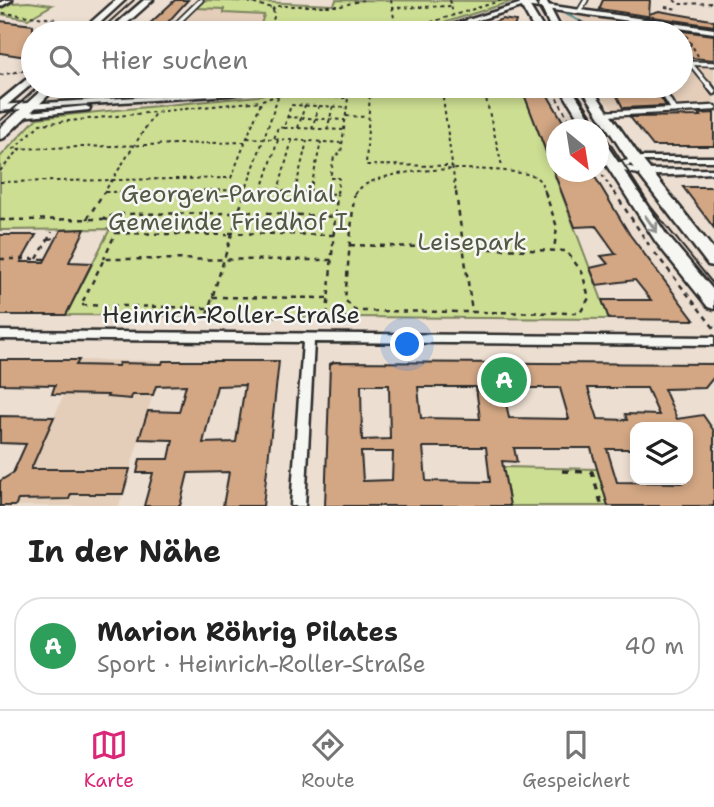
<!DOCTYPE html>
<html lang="de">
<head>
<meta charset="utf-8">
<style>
	body { margin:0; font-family:"Shantell Sans",sans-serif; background:#f6f6f6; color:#222 }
	.controls { position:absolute; right:21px; bottom:21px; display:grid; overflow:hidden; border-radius:14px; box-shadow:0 4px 10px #0003 }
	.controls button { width:63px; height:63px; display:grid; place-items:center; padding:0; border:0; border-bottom:2px solid #e0e0e0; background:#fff; color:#222; font:35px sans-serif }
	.compass { position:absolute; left:546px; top:119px; width:63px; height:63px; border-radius:50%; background:#fff; box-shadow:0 4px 10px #0003; rotate:150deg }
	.you { position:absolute; left:408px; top:345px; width:24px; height:24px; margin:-18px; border:5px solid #fff; border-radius:50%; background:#1a73e8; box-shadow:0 0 0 10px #1a73e833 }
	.badge { display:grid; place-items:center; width:46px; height:46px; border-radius:50%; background:#db2777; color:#fff; font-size:23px; font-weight:700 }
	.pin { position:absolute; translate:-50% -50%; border:4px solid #fff; box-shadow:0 2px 7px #0006 }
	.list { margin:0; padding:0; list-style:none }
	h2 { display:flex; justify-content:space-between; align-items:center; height:91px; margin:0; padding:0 28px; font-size:30px }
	h2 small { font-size:23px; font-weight:400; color:#767676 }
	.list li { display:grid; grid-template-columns:46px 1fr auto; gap:21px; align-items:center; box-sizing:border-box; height:98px; margin:0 14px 14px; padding:0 14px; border:2px solid #e0e0e0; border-radius:28px }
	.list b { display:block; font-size:26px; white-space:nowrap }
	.list p { margin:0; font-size:23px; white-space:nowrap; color:#767676 }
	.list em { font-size:23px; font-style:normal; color:#767676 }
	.icon { flex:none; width:38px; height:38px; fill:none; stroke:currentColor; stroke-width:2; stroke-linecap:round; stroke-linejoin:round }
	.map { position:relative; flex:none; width:714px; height:506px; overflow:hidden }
	.search { position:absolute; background:#fff; box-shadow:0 4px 10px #0003; left:21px; right:21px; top:21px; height:77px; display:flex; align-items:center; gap:18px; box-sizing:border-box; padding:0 24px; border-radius:38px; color:#767676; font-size:26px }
	.sheet { height:203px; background:#fff }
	nav { display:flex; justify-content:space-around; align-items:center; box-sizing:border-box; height:98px; border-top:2px solid #e0e0e0; background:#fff; font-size:19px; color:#767676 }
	nav a { display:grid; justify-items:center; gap:4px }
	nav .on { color:#db2777 }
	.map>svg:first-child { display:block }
	.built { fill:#e4ceba }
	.green { fill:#ccde92; stroke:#7c845e; stroke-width:2 }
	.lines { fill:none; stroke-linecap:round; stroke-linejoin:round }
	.stream { stroke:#639598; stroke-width:2 }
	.building { fill:#d3a784; stroke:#2b2b2b; stroke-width:2; fill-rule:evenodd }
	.lane-far1-casing { stroke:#2b2b2b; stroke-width:7 }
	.lane-casing { stroke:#2b2b2b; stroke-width:9 }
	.street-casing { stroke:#2b2b2b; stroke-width:5 }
	.secondary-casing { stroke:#2b2b2b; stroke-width:5 }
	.primary-casing { stroke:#2b2b2b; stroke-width:5 }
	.path-far2 { stroke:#2b2b2b; stroke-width:2; stroke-dasharray:3.5 3.5; stroke-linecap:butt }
	.path-far1 { stroke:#2b2b2b; stroke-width:2.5; stroke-dasharray:5 5; stroke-linecap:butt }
	.path { stroke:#2b2b2b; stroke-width:3.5; stroke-dasharray:7 7; stroke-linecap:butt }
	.lane-far1 { stroke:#f6f6f2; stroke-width:3.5 }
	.lane { stroke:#f6f6f2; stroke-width:4.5 }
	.street { fill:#f6f6f2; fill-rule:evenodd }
	.secondary { fill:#f6f6f2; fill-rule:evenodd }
	.primary { fill:#f6f6f2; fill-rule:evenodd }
	.tram { stroke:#2b2b2b; stroke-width:2 }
	.oneway { stroke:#90908e }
	.labels { text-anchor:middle; stroke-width:5; stroke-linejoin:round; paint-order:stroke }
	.park-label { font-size:24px; fill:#535845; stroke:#f6f6f2 }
	.street-label { font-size:24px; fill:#2b2b2b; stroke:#f6f6f2 }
</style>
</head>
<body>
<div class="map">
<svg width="714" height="506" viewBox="0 0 714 506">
	<rect width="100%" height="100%" fill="#ecded1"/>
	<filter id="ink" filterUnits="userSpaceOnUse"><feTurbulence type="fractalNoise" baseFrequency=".0143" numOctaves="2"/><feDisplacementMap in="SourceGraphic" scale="14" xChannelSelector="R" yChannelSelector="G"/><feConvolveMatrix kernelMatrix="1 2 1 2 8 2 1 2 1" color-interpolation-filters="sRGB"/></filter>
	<g filter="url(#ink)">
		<g class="built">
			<polygon points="196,8 224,9 225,13 265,15 258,33 172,33"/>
			<polygon points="571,12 714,34 714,116 617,117 595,86 681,86 681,33 568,33 559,15"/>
			<polygon points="79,360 163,361 119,506 15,506"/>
		</g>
		<g class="green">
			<polygon points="205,0 334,5 336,0 513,1 412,33 258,33 264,15 224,13 224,9 196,8"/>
			<polygon points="29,2 52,5 28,19 0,14 0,9 12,3"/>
			<polygon points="356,86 521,86 609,319 66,315 110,229 0,230 0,157 37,118 258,96 284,87 288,90 297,89 297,93 356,94"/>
			<polygon points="503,467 597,469 608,506 510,506"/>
		</g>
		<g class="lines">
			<polyline class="stream" points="563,13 605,33"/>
		</g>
		<g class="building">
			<polygon points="175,0 188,0 160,31 143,30"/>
			<polygon points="603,0 650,0 649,14 659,11 711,20 714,21 714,26 599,9"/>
			<polygon points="502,19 516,21 512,33 486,33 492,23"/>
			<polygon points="0,21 33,25 33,58 0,53"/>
			<polygon points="658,28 714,35 714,60 681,57 681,33 662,33"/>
			<polygon points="612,86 654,86 666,106 623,108"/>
			<polygon points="522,89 544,89 568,130 556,130 556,172 592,172 630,235 694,320 609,319 602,300 651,300 635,280 597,285 590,268 608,264 601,256 616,254 596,226 575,227"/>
			<polygon points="714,113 714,146 653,146 630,117 701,116 699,114"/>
			<polygon points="683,187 714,187 714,228"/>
			<polygon points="85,229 69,262 92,263 66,315 0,315 0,235 36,235 21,262 44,262 61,230"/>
			<path d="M0 360H79L76 365 118 366 119 363 162 364 163 361H279L263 506H223L229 472 188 473 180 506H144L153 473H137L140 459H169L173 440 139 439 148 411 179 412 186 385 156 386 153 395H132L131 399 107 397 108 395 52 394 55 385 0 384ZM245 385 236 442 203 443 217 386Z"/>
			<path d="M334 362 714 364V377L705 388 664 389 677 419 703 415 714 431V506H608L591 448H514L517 462 502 461 510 506H325L330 364ZM361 385H389L390 439 362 440ZM418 387H476L480 419 421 418ZM503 388H560L569 419 509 418ZM588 388H647L659 415 625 414 627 420 598 419ZM635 427H688V480H680L682 483 617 482 607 449H635ZM423 447H486L490 482 426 481ZM361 452H393L392 480 363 481Z"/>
			<polygon points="0,416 54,417 31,469 130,469 123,494 71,494 69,499 18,500 15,506 0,506 0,481 13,473 26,444 0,443"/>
		</g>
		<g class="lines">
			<defs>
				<g id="lane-far1">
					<polyline points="580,10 586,0"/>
					<polyline points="469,20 486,28"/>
					<polyline points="167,33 201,0"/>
					<polyline points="681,63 714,64"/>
					<polyline points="690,63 709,86"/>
				</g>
				<g id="lane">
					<polyline points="708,84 714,92"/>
					<polyline points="659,86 674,110"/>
					<polyline points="603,114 714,108"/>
				</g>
				<g id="street">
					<polygon points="5,0 12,0 0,7 0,3"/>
					<polygon points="525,2 714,29 714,33 525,6 435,33 427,33"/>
					<polygon points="258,86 271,86 268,88 230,95 29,108 25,106 29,104 230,91"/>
					<polygon points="86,106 90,108 89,110 20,117 16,115 20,113"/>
					<path d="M642 157H714V161H642L625 166 645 170 714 169V173C683 174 637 180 610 166L611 164Z"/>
					<polygon points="0,331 714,337 714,345 314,342 305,506 291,506 303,342 0,339"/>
				</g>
				<polygon id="secondary" points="29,103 33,104 33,108 0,111 0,105"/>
				<g id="primary">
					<polygon points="116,0 125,0 89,33 79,33"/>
					<polygon points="144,0 153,0 116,33 106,33"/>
					<polygon points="518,0 526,0 546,33 536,33"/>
					<polygon points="538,0 546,0 563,33 553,33"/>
					<polygon points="33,74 33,83 0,111 0,101"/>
					<polygon points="46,86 58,86 4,138 0,139 0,128"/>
					<polygon points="559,86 570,86 598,130 586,130"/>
					<polygon points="580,86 590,86 640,157 714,250 714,266 708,265 630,163"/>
					<polygon points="598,137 602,138 666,234 714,291 714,309 708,307 656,242 598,152"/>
				</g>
			</defs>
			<use href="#lane-far1" class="lane-far1-casing"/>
			<use href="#lane" class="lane-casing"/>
			<use href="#street" class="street-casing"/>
			<use href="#secondary" class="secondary-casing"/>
			<use href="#primary" class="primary-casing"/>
			<g class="path-far2">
				<polyline points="251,0 250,3 273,8 274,17 268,33"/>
				<polyline points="391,0 396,30"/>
				<polyline points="450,0 453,14"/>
				<polyline points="674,0 679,4 714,3"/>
				<polyline points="665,7 678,9"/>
				<polyline points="391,8 451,6"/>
				<polyline points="272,10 276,6 341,6 363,0"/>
				<polyline points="3,13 55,19"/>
				<polyline points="579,21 605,33"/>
				<polyline points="292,33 409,29 503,0"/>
				<polyline points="649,33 656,31"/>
				<polyline points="686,35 698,56"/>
				<polyline points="681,45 694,45"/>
				<polyline points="0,75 27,70"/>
				<polyline points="67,86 126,90 131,86"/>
				<polyline points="446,86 444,91 370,91 366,165 452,166"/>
				<polyline points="483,86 502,166"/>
				<polyline points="550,86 575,130"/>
				<polyline points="442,90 456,194"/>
				<polyline points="284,94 291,92 293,86"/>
				<polygon points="279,95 348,98 341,153 334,157 330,178 339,178 337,194 246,189"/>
				<polyline points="346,116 367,117"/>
				<polyline points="287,117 345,120"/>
				<polyline points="284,128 298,128 305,105"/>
				<polyline points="298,128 343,130"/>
				<polyline points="312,129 319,106"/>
				<polyline points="327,130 333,106"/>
				<polyline points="247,138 274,139 278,127 284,128 291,105 347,107"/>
				<polyline points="275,139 342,143"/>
				<polyline points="245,142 14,149 40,124 261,101"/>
				<polyline points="598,169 615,194"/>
				<polyline points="0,171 20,149"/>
				<polyline points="0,182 231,178 262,100 277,96"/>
				<polyline points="262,190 278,140"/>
				<polyline points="278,191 292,140"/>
				<polyline points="295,191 307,141"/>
				<polyline points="105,192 245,190"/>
				<polyline points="310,192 321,142"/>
				<polyline points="103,194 155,113"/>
				<polyline points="244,194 246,189"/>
				<path d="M355 194C373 163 502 166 535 176L541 182 546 194"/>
			</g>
			<g class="path-far1">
				<polyline points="306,192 337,192"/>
				<polyline points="456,192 472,312"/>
				<polyline points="545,192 557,227 554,250"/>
				<polyline points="614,192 649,245"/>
				<polyline points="237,211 335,217"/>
				<polyline points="87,219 104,192"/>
				<polyline points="103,219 113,221 118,227 104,259"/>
				<polyline points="0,220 103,219 117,214 236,213"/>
				<polyline points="115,233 228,235"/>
				<polyline points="229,233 334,235"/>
				<polyline points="48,239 56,238"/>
				<polyline points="350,245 566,251 582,272 589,298 580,313 356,311 345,300 354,196 356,192"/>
				<polyline points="655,253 714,328"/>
				<polyline points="0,259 45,259"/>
				<polyline points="37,259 52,232"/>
				<polyline points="212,297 328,298"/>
				<polyline points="207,308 81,305 104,259 332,260"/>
				<polyline points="207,314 245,192"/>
				<polyline points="327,315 337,194"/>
			</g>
			<polyline class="path" points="562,471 592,472 602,506"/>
			<use href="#lane-far1" class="lane-far1"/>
			<use href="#lane" class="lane"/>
			<use href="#street" class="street"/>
			<use href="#secondary" class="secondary"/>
			<use href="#primary" class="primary"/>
			<g class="tram">
				<polyline points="534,0 552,33"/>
				<polyline points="97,33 134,0"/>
				<polyline points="573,86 651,207 714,285"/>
				<polyline points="0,121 39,86"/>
			</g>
		</g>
		<defs><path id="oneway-shaft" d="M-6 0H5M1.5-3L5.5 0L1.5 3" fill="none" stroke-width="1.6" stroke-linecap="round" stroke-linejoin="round" transform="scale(1.75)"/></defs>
		<use class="oneway" href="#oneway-shaft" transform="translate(651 224) rotate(55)"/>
	</g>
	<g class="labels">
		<g class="park-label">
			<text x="228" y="202">Georgen-Parochial<tspan x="228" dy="28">Gemeinde Friedhof I</tspan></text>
			<text x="472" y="250">Leisepark</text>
		</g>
		<g class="street-label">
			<text x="231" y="323">Heinrich-Roller-Straße</text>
		</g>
	</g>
</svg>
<div class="controls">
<button><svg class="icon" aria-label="layers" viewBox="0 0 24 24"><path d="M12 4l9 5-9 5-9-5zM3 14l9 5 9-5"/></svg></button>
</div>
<svg class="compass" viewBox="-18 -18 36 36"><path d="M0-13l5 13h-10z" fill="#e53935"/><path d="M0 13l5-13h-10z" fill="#767676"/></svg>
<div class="you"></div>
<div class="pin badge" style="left:504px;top:380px;background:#2e9e5b">A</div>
<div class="search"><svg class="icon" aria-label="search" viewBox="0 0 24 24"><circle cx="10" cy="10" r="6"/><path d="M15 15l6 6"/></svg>Hier suchen</div>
</div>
<section class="sheet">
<h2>In der Nähe<small></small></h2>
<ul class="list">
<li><span class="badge" style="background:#2e9e5b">A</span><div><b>Marion Röhrig Pilates</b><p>Sport · Heinrich-Roller-Straße</p></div><em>40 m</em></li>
</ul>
</section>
<nav>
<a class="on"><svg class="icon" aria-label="map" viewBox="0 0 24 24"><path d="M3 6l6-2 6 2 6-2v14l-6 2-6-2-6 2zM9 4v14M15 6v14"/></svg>Karte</a>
<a><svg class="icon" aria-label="directions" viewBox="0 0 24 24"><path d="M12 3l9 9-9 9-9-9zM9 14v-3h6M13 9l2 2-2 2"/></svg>Route</a>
<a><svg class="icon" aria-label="saved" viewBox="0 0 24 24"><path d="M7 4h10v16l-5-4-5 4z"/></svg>Gespeichert</a>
</nav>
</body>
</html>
